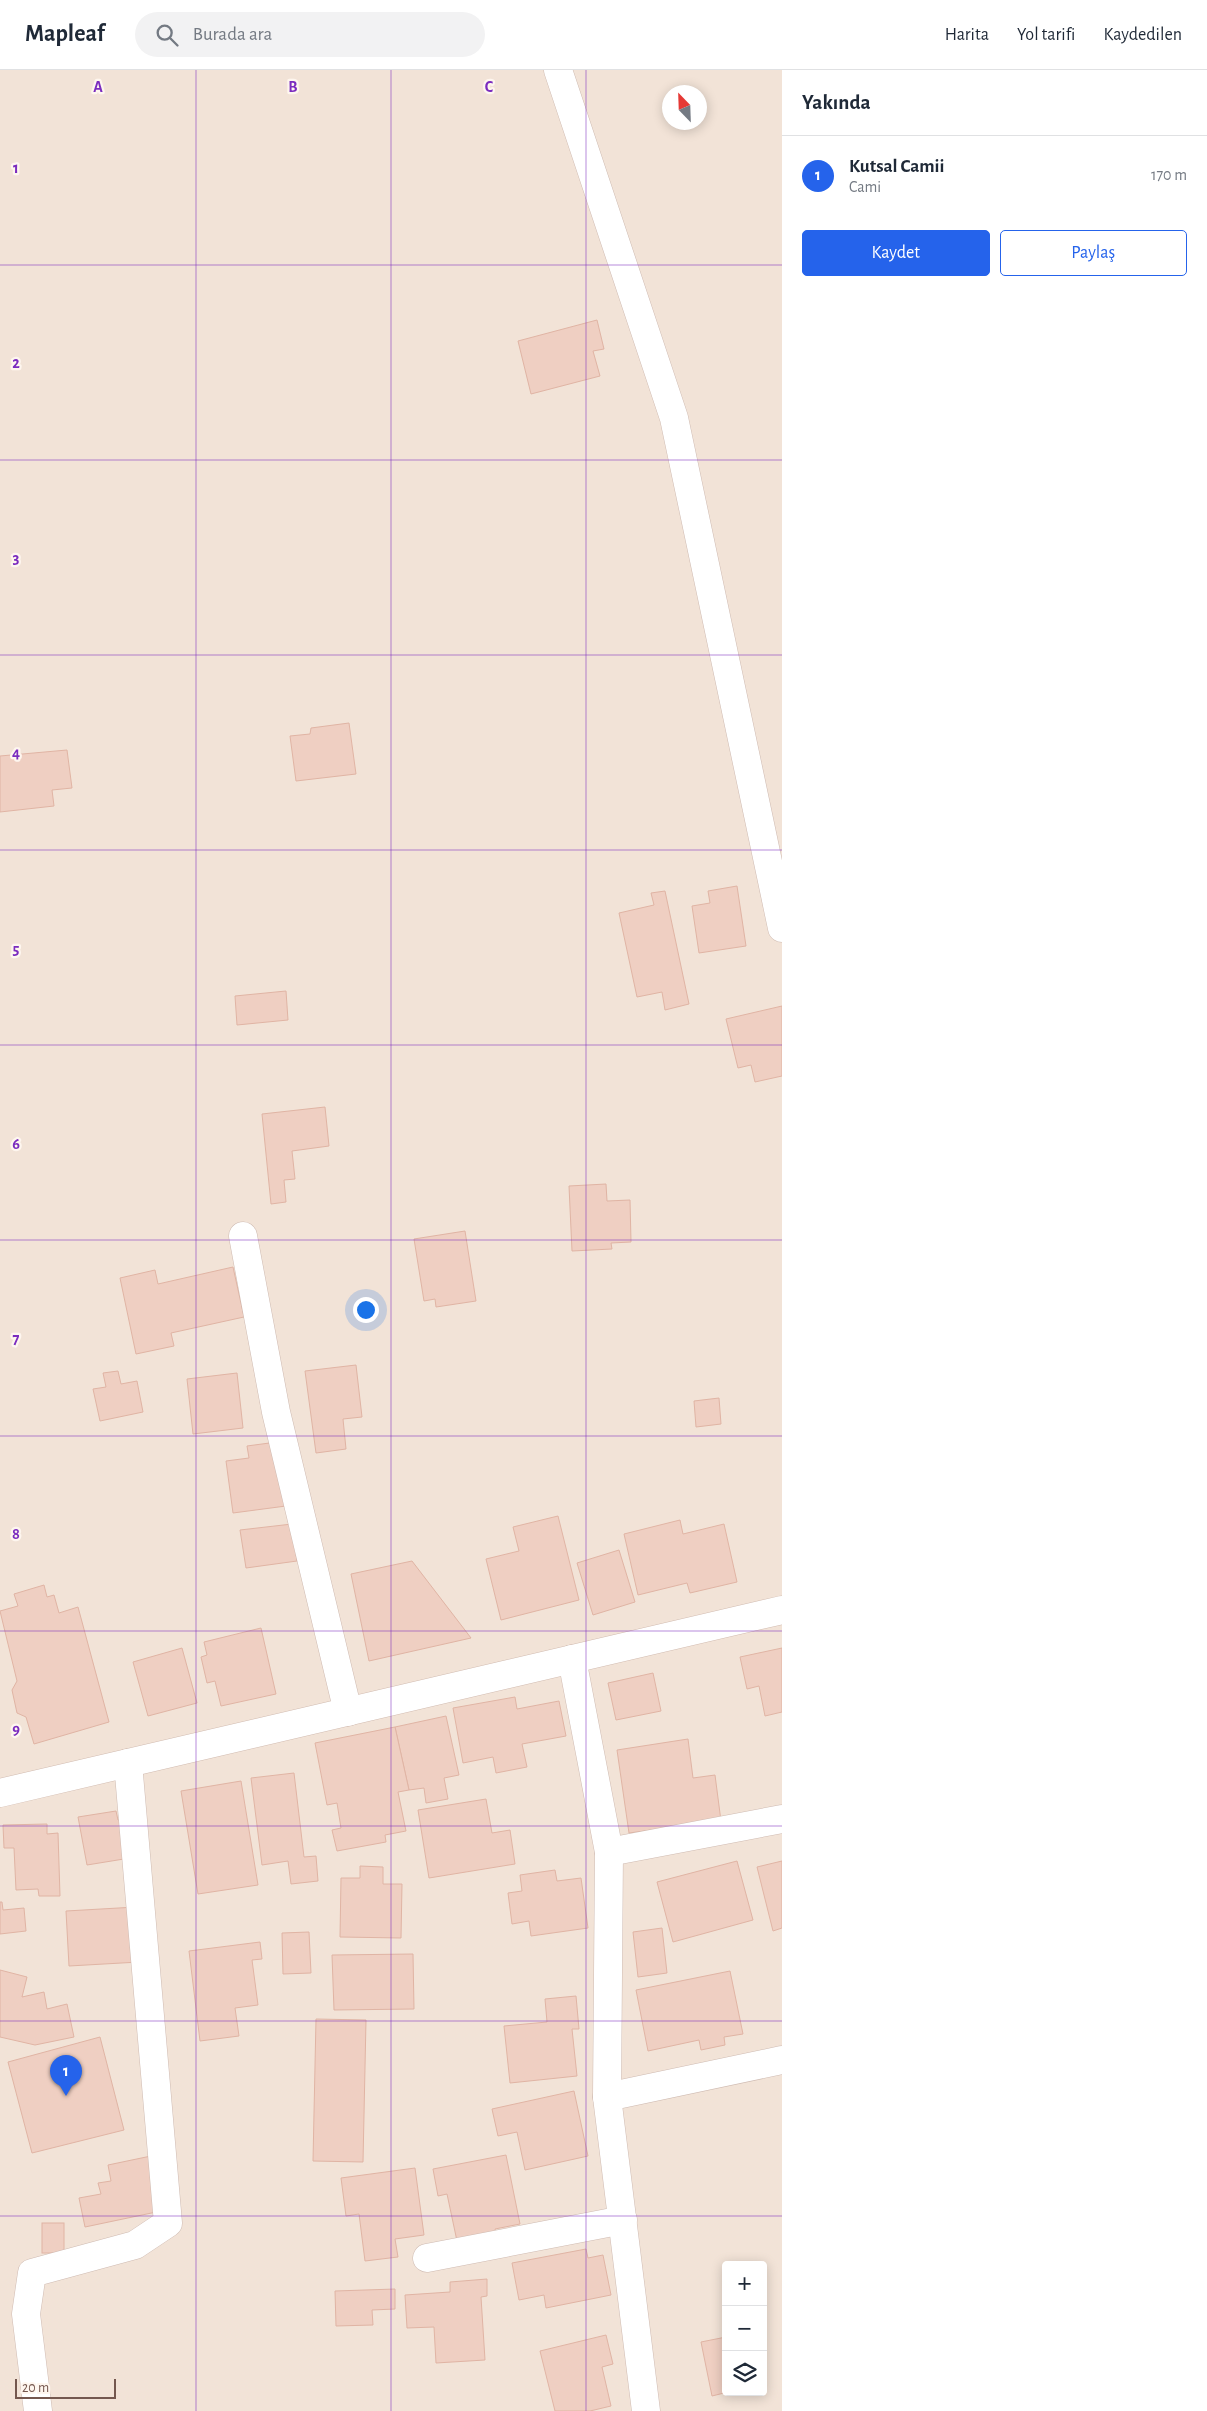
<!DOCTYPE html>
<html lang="tr">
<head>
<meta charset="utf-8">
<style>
	body { margin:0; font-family:"Alegreya Sans",sans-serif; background:#f2f2f3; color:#1f2937 }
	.controls { position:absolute; right:15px; bottom:15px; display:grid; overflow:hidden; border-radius:5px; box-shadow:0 2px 12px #0003 }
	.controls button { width:45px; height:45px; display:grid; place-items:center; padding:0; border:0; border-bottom:1px solid #e0e1e3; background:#fff; color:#1f2937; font:25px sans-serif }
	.compass { position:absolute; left:662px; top:15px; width:45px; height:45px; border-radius:50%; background:#fff; box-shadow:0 2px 12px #0003; rotate:337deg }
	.scale { position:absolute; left:15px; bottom:12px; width:101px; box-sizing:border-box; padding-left:5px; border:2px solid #74574e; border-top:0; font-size:14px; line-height:18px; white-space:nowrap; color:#74574e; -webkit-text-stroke:4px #fef6ef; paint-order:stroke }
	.you { position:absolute; left:365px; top:1239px; width:18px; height:18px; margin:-12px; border:4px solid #fff; border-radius:50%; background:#1a73e8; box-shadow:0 0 0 8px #1a73e833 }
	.badge { display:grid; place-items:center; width:32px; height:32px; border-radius:50%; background:#2563eb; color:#fff; font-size:16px; font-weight:700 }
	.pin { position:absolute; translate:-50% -41px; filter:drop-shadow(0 1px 2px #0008) }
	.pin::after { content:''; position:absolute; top:26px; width:18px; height:15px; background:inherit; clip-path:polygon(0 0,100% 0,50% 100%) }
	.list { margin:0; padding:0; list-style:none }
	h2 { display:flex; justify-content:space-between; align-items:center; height:65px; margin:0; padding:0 20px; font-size:21px }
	h2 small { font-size:16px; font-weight:400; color:#747a83 }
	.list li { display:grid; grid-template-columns:32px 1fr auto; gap:15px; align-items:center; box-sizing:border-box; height:80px; padding:0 20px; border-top:1px solid #e0e1e3 }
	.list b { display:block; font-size:19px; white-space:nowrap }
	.list p { margin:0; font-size:16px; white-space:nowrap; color:#747a83 }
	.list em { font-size:16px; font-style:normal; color:#747a83 }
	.actions { display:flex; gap:10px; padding:15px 20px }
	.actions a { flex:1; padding:11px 0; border:1px solid #2563eb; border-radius:5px; text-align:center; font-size:18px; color:#2563eb }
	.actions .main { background:#2563eb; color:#fff }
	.icon { flex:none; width:28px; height:28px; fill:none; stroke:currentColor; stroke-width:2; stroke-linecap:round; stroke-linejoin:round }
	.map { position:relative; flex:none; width:782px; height:2341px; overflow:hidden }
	header { display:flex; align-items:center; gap:30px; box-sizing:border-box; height:70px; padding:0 25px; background:#fff; border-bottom:1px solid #e0e1e3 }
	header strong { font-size:24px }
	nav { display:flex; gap:28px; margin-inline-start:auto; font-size:18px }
	.search { width:350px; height:45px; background:#f2f2f3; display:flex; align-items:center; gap:12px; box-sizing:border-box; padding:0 18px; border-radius:28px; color:#747a83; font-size:19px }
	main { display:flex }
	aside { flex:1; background:#fff }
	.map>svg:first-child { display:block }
	.residential { fill:#f2e3d7; fill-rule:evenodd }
	.building { fill:#efcfc2; stroke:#e0b4a4 }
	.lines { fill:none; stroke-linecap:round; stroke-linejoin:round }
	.street-casing { stroke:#cfbbb2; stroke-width:29 }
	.secondary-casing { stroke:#d1bbb0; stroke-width:29 }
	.street { stroke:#fff; stroke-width:28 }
	.secondary { stroke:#fff; stroke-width:28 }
	.grid { fill:none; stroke:#7b2cbf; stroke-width:1; stroke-opacity:0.55 }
	.grid-label { font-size:16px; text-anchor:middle; font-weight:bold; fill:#7b2cbf; stroke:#fef6ef; stroke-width:4.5; stroke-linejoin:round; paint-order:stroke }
</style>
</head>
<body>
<header>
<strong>Mapleaf</strong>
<div class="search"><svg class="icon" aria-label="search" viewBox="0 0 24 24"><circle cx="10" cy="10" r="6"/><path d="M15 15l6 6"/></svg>Burada ara</div>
<nav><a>Harita</a><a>Yol tarifi</a><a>Kaydedilen</a></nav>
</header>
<main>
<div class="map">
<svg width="782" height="2341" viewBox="0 0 782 2341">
	<rect width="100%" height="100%" fill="#fbf2e9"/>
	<path class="residential" d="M0 0H782V2341H0ZM670 22H700V52H670ZM726 2195H763V2322H726Z"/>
	<g class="building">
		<polygon points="597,250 604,279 593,281 600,306 531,324 518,271"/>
		<polygon points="349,653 356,704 296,711 290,666 310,664 311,658"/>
		<polygon points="67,680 72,718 52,720 54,736 0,742 0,686"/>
		<polygon points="737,816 746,876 699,883 692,836 710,833 708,821"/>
		<polygon points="665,821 689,934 665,940 662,922 637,927 619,843 654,835 651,823"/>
		<polygon points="286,921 288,950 237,955 235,926"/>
		<polygon points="782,936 782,1006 755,1012 751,995 738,998 726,949"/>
		<polygon points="325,1037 329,1076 292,1081 295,1109 284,1110 286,1132 271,1134 262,1044"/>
		<polygon points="606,1114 607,1131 630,1130 631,1172 611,1173 612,1179 572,1181 569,1116"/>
		<polygon points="465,1161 476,1231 436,1237 435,1229 424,1231 414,1169"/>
		<polygon points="233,1197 244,1247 171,1263 174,1276 136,1284 120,1208 155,1200 158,1214"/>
		<polygon points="356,1295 362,1347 343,1349 346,1379 316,1383 305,1301"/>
		<polygon points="118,1301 121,1314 137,1311 143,1342 100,1351 93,1319 106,1317 103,1303"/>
		<polygon points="237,1303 243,1358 193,1364 187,1309"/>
		<polygon points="719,1328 721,1354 696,1357 694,1331"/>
		<polygon points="277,1372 286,1436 233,1443 226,1391 249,1388 247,1376"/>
		<polygon points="558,1446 579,1530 501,1550 486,1489 519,1481 513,1457"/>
		<polygon points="680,1450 683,1464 724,1454 737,1512 690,1523 687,1513 638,1525 624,1464"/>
		<polygon points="292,1454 297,1491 246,1498 240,1460"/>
		<polygon points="619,1480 635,1532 593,1545 577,1493"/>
		<polygon points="412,1491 471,1568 369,1591 351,1504"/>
		<polygon points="44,1515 47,1527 54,1525 59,1543 78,1537 109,1652 34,1674 26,1647 17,1643 12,1620 17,1611 0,1541 18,1536 14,1524"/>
		<polygon points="261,1558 276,1624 221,1636 215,1611 207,1613 201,1587 207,1585 204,1572"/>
		<polygon points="182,1578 197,1633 148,1646 133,1592"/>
		<polygon points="782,1578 782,1642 765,1646 759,1616 747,1619 740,1587"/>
		<polygon points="653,1603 661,1641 616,1650 608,1613"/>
		<polygon points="515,1627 517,1639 559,1631 566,1666 522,1674 527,1697 496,1703 493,1687 463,1693 453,1638"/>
		<polygon points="446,1646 459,1705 444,1708 448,1729 426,1733 424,1718 409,1720 395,1657"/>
		<polygon points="395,1657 409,1720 398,1722 406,1761 385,1765 386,1772 337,1781 332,1760 341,1758 337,1733 327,1735 315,1673"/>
		<polygon points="688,1669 693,1708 715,1705 721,1751 629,1763 617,1680"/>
		<polygon points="294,1703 304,1787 316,1786 318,1811 291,1814 288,1791 262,1795 251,1708"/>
		<polygon points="241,1711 258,1815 198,1824 181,1721"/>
		<polygon points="486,1729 492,1763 510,1760 515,1794 429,1808 418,1740"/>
		<polygon points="116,1741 118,1750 124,1750 130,1788 87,1795 78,1747"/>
		<polygon points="47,1754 47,1764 58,1763 60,1826 39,1826 38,1819 16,1820 14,1778 4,1778 3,1755"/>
		<polygon points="737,1791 753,1850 673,1872 657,1812"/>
		<polygon points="782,1791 782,1858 773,1861 757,1797"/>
		<polygon points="360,1796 383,1797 383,1814 402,1814 401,1868 340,1867 341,1808 360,1808"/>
		<polygon points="555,1800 557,1811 581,1808 588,1858 531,1866 529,1851 512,1854 508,1823 522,1821 520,1805"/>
		<polygon points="0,1832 2,1832 3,1840 24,1838 26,1861 0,1864"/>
		<polygon points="136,1837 139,1892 69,1896 66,1841"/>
		<polygon points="662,1858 667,1903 638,1907 633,1862"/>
		<polygon points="309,1862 311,1903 283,1904 282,1863"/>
		<polygon points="260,1872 262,1889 252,1890 258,1935 235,1938 239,1966 200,1971 189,1881"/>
		<polygon points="413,1884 414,1939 334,1940 332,1885"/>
		<polygon points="0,1900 27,1907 22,1927 44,1922 47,1939 67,1934 74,1967 35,1975 0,1967"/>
		<polygon points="730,1901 743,1964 724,1967 725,1975 701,1980 699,1970 648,1981 636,1920"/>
		<polygon points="576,1926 579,1959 572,1959 577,2006 510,2013 504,1956 547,1952 545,1929"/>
		<polygon points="316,1949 366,1950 363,2092 313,2091"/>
		<polygon points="100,1967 124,2060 32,2083 8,1992"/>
		<polygon points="574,2021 588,2086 525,2100 517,2062 498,2066 492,2039"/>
		<polygon points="506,2085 520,2154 495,2159 496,2163 457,2171 447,2124 438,2126 433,2099"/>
		<polygon points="151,2086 161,2141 85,2157 79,2128 101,2124 98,2113 111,2111 108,2095"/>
		<polygon points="415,2098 424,2165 395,2169 398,2187 365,2191 359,2144 346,2146 341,2108"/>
		<rect x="42" y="2153" width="22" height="30"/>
		<polygon points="586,2179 588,2188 603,2185 611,2225 546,2238 544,2225 519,2230 512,2193"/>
		<polygon points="487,2209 487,2226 481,2227 485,2290 436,2293 434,2257 407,2258 405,2225 450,2222 450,2212"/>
		<polygon points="395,2219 395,2239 372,2240 373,2255 336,2256 335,2221"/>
		<polygon points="606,2265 613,2294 602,2297 611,2336 590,2341 555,2341 540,2281"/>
		<polygon points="726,2267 726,2322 728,2322 712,2326 701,2272"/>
	</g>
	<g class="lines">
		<defs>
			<g id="street">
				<polyline points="558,0 674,348 782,858"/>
				<polyline points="243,1166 276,1342 348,1642"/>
				<polyline points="572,1589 609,1782 607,2027 646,2341"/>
				<polyline points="609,1782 782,1749"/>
				<polyline points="607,2027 782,1990"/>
				<polyline points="427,2188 623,2150"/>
				<polyline points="38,2341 26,2244 32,2203 135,2175 168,2153 128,1693"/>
			</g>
			<polyline id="secondary" points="0,1723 782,1540"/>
		</defs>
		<use href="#street" class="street-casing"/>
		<use href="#secondary" class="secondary-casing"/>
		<use href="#street" class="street"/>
		<use href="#secondary" class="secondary"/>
	</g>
	<path class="grid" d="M196 0V2341M391 0V2341M586 0V2341M0 195H782M0 390H782M0 585H782M0 780H782M0 975H782M0 1170H782M0 1366H782M0 1561H782M0 1756H782M0 1951H782M0 2146H782"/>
	<g class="grid-label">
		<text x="98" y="22">A</text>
		<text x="293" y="22">B</text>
		<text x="489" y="22">C</text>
		<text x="16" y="103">1</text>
		<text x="16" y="298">2</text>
		<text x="16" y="493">3</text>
		<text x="16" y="688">4</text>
		<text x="16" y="884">5</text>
		<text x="16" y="1079">6</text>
		<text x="16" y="1274">7</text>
		<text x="16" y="1469">8</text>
		<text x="16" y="1664">9</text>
	</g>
</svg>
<div class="controls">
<button>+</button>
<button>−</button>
<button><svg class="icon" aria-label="layers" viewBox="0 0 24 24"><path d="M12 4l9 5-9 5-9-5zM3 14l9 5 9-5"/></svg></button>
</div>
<svg class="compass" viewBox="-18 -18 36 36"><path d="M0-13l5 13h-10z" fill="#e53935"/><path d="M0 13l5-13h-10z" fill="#747a83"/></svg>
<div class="scale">20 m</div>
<div class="you"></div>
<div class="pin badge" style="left:66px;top:2026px">1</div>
</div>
<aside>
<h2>Yakında<small></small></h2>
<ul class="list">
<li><span class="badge">1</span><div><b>Kutsal Camii</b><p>Cami</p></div><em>170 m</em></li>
</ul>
<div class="actions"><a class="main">Kaydet</a><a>Paylaş</a></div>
</aside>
</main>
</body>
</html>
